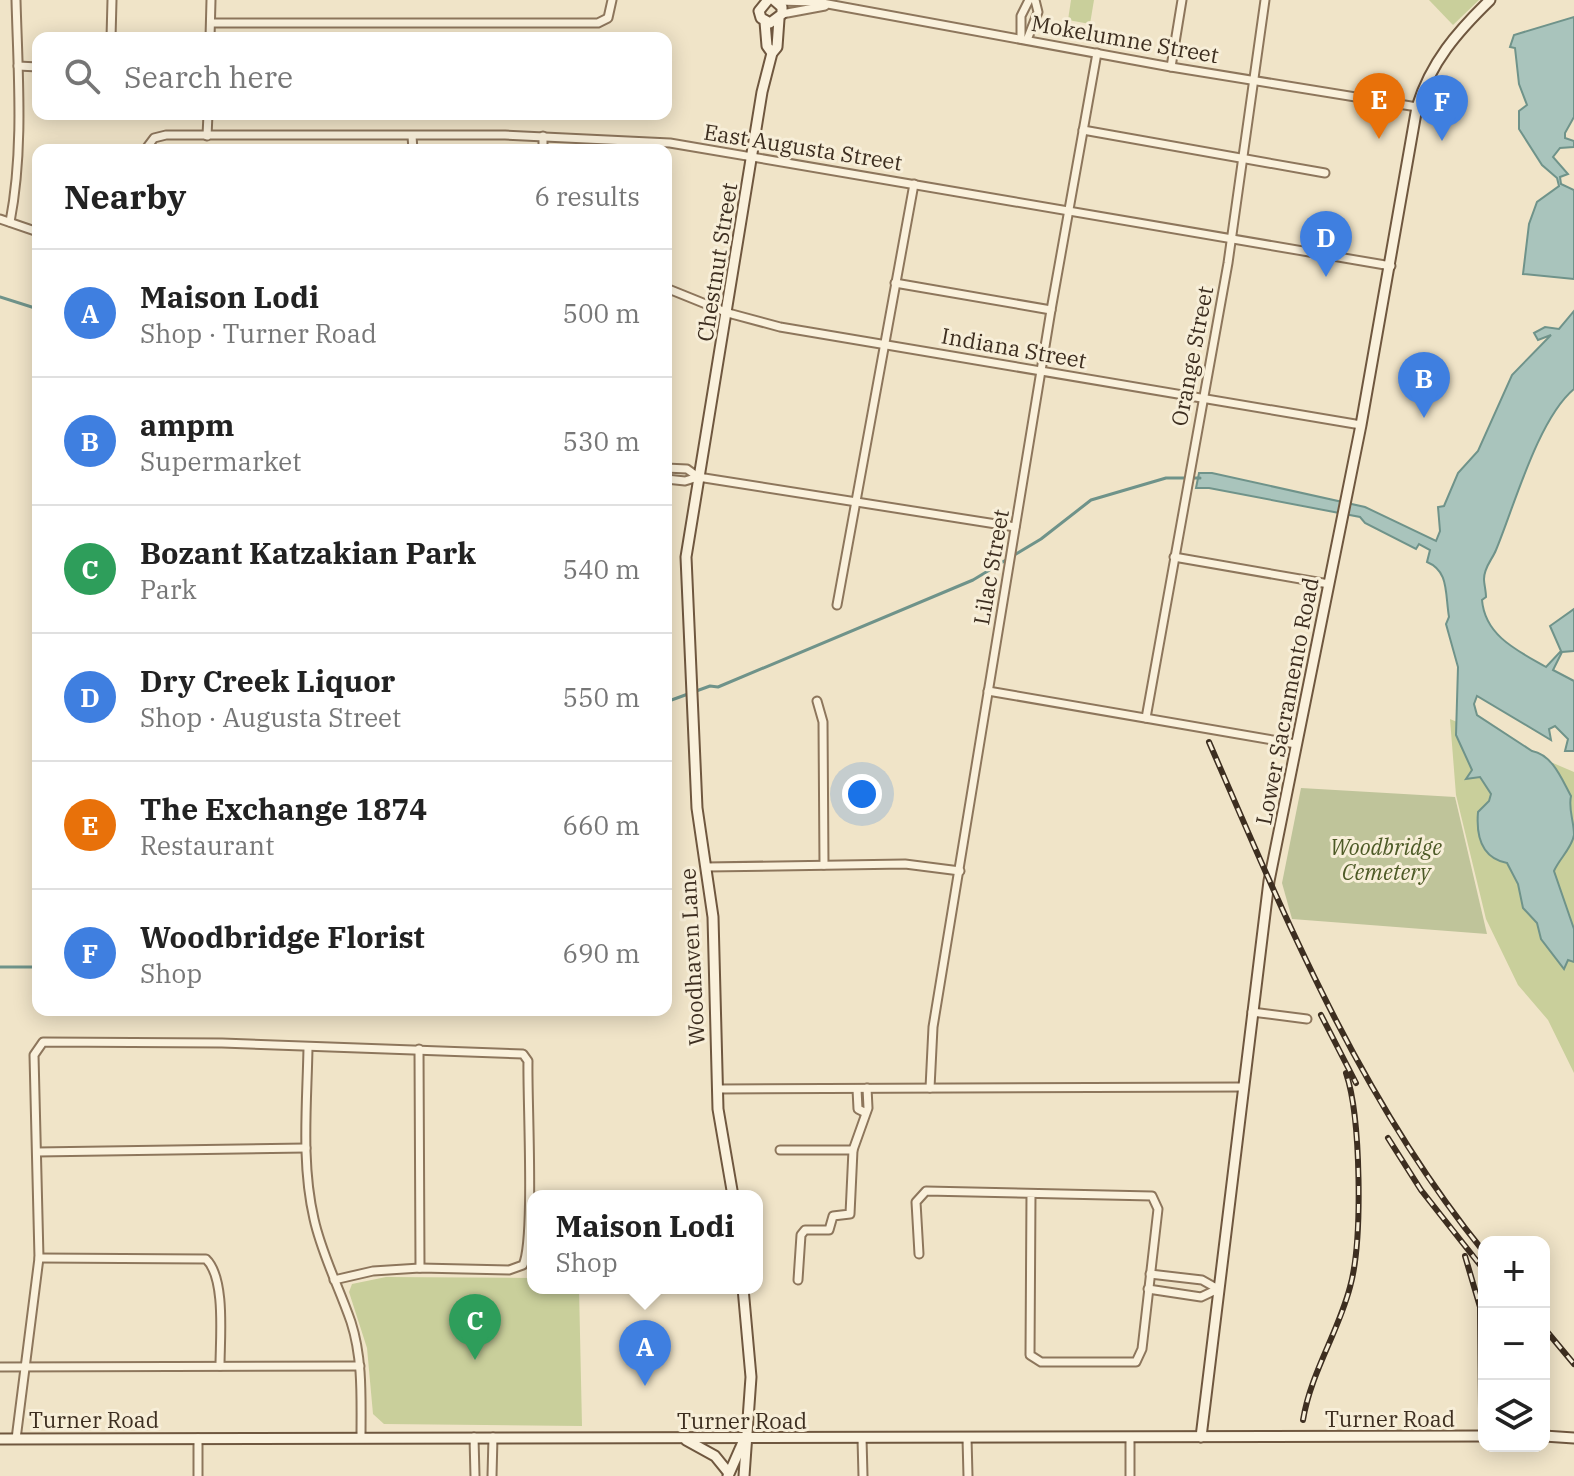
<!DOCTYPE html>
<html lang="en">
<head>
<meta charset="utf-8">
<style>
	body { margin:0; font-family:"IBM Plex Serif",serif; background:#f2f2f2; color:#222 }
	.controls { position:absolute; right:24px; bottom:24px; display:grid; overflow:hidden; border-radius:16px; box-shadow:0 4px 20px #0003 }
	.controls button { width:72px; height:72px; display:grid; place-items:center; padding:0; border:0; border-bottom:2px solid #e0e0e0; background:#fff; color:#222; font:40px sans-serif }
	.you { position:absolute; left:862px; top:794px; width:28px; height:28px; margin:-20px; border:6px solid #fff; border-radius:50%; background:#1a73e8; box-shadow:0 0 0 12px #1a73e833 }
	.badge { display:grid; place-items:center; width:52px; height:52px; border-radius:50%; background:#0f766e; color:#fff; font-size:26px; font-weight:700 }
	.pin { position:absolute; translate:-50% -66px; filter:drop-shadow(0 2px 4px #0008) }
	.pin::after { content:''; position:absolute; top:42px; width:28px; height:24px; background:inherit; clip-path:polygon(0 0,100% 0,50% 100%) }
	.popup { position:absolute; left:527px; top:1190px; width:236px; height:104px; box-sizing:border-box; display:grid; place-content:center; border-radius:16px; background:#fff; filter:drop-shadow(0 2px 6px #0005); font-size:26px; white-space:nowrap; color:#767676 }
	.popup b { font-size:30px; color:#222 }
	.popup::after { content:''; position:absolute; left:50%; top:100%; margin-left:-16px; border:16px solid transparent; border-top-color:#fff }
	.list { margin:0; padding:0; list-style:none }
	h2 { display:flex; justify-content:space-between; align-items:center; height:104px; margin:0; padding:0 32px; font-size:34px }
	h2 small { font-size:26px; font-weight:400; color:#767676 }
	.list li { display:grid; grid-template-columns:52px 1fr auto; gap:24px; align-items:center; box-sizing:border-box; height:128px; padding:0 32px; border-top:2px solid #e0e0e0 }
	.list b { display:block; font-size:30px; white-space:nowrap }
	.list p { margin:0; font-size:26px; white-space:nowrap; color:#767676 }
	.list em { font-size:26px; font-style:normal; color:#767676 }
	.icon { flex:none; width:44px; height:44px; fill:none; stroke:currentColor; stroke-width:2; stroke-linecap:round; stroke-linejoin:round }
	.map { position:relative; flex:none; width:1574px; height:1476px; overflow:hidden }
	.search { position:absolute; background:#fff; box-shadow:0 4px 20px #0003; left:32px; top:32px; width:640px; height:88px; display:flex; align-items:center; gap:20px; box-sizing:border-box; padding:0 28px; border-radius:16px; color:#767676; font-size:30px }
	.panel { position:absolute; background:#fff; box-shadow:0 4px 20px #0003; left:32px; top:144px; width:640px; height:872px; border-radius:16px }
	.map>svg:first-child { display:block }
	.green { fill:#c9cf9b }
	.cemetery { fill:#bfc49a }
	.water { fill:#a9c4bc; stroke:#6f938a; stroke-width:2 }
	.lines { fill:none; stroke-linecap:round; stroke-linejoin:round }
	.stream { stroke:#6f938a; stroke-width:3 }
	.street-casing { stroke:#8d765c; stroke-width:11 }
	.secondary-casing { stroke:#6f573f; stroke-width:13 }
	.street { stroke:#faf1dc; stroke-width:7 }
	.secondary { stroke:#faf1dc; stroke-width:9 }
	.rail-casing { stroke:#3d2e20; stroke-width:6 }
	.rail { stroke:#f7eed8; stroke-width:3; stroke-dasharray:9; stroke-linecap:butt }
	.labels { text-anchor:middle; stroke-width:6; stroke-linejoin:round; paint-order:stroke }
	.street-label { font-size:22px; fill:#3d2e20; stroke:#f7eed8 }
	.park-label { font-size:22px; font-style:italic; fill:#4d5a26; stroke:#f7eed8 }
</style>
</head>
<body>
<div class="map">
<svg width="1574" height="1476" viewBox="0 0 1574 1476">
	<rect width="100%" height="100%" fill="#f0e4c8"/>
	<g class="green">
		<polygon points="1071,0 1094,0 1090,24 1068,20"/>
		<polygon points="1429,0 1479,0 1453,25"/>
		<polygon points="1450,719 1574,772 1574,1073 1548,1020 1518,985 1486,919 1456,795"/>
		<polygon points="386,1277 533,1278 533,1288 579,1288 582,1426 384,1424 373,1414 367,1348 349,1292 352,1284"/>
	</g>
	<polygon class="cemetery" points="1301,788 1455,797 1487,934 1292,919 1282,883"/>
	<g class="water">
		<polygon points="1574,17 1574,117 1565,133 1565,138 1574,141 1574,147 1560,148 1553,157 1568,174 1560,177 1561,184 1574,190 1574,279 1523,274 1529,224 1537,202 1559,186 1557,178 1542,165 1519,129 1519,111 1527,105 1519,84 1515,48 1510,47 1514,35"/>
		<path d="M1574 311V389C1538 419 1514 507 1496 550 1492 560 1484 567 1484 579 1484 584 1486 591 1486 597L1482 600C1485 636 1518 651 1546 667L1561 651 1550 626 1574 609V651L1562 652 1553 670 1574 681V751H1565L1568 739 1555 726 1549 729 1551 740 1477 696 1474 704 1477 715 1532 751C1553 755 1562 780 1571 796 1568 809 1574 821 1574 835 1572 848 1559 859 1554 871L1574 929V962L1568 960 1564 969 1541 939 1537 923 1523 908 1518 884 1507 863C1481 858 1476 836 1478 812L1489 801 1491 794 1480 777 1466 779 1472 770 1456 735 1458 667 1446 624 1449 617C1445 593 1449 571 1427 562L1430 550 1419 544 1416 549 1365 523 1360 517 1209 488H1196L1199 473H1212L1365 507 1436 541 1440 531 1438 507 1444 506 1458 473 1478 451 1512 375 1551 335 1538 340 1534 333 1545 327 1559 329Z"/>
	</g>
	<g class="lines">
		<g class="stream">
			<polyline points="0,297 38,309"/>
			<polyline points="666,702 710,686 718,687 973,580 1041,539 1091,500 1166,478 1200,478"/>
			<polyline points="0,967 38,967"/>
		</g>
		<defs>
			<g id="street">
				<polyline points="777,1 817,2 1171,67 1417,107"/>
				<polyline points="782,14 825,6"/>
				<polyline points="211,23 598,23 608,18 612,0"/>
				<polyline points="111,38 112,0"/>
				<polyline points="210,38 211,0"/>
				<polyline points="1021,39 1021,16 1029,0"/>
				<polyline points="1027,40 1038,12 1035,0"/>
				<polyline points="18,66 38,67"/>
				<polyline points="1171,67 1182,0"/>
				<polyline points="1083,130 1325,173"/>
				<polyline points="207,136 208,114"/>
				<polyline points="412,136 413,150"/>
				<polyline points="145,150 154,138 166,135 505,135 670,143 1391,266"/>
				<polyline points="543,150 543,136"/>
				<polyline points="0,219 38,232"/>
				<path d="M10 222C24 150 18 74 16 0"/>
				<polyline points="895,283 1051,310"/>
				<polyline points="666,288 728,313 780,327 1361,425"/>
				<polyline points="666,468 687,469 698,477 1015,527"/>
				<polyline points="666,479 685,481 698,477"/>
				<polyline points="1174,557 1329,584"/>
				<polyline points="837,605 914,184"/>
				<polyline points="988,691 1296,744"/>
				<polyline points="817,701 823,722 824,865"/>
				<polyline points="1146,718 1228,263 1265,0"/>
				<polyline points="706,867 905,864 960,871"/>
				<polyline points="1252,1012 1307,1019"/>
				<path d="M308 1048C307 1104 301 1163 314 1219 322 1255 339 1287 351 1322 363 1359 361 1399 361 1438"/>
				<polyline points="419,1049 420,1268"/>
				<polyline points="930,1088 933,1027 1051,310 1097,53"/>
				<polyline points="717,1089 1242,1087"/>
				<polyline points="857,1089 858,1109 864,1112"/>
				<polyline points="780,1150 853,1150"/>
				<polyline points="37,1152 306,1148"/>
				<polyline points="919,1254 916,1202 926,1191 1152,1196 1158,1209 1142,1349 1136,1362 1041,1362 1030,1355 1031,1194"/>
				<path d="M39 1258 206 1259C226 1278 220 1339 220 1366"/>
				<polyline points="1150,1274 1202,1280 1218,1289"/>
				<polyline points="798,1280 801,1235 805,1230 829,1230 833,1216 850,1214 853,1150 868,1108 867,1088"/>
				<polyline points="1148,1289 1201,1297 1218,1289"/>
				<polyline points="0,1367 360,1366"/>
				<polyline points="474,1437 475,1476"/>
				<polyline points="198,1438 198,1476"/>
				<polyline points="862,1438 863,1476"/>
				<polyline points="967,1438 968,1476"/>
				<path d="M16 1439 39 1258 34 1055 43 1042 222 1043 523 1054 528 1061C527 1098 535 1240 523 1265L509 1270 420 1268 373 1271 334 1280"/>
				<polyline points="492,1476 493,1437"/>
				<polyline points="1130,1476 1130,1437"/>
			</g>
			<g id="secondary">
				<polyline points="768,0 759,11 761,18 770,23 782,14 782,7 774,0"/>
				<polyline points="765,22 767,46 772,53"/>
				<polyline points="733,1196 718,1109 713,917 697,808 686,557 762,92 772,53 777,47 779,19"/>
				<polyline points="743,1288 751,1377 744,1476"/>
				<polyline points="1544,1436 1574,1438"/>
				<path d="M1201 1437 1269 881 1361 425 1417 107C1431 62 1457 32 1490 0"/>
				<polyline points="0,1439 1484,1436"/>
				<polyline points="686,1440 715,1456 728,1472"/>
				<polyline points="728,1476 743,1442"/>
			</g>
		</defs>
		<use href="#street" class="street-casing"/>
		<use href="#secondary" class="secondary-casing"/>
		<use href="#street" class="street"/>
		<use href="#secondary" class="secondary"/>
		<defs>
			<g id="rail">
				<path d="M1209 742C1286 920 1361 1101 1484 1252"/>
				<polyline points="1321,1015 1356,1083"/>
				<polyline points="1388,1138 1421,1190 1484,1270"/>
				<polyline points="1465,1256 1480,1307 1481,1409"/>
				<polyline points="1544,1328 1574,1364"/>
				<path d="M1303 1420C1311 1372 1338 1333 1350 1287 1363 1241 1361 1117 1346 1073"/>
			</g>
		</defs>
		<use href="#rail" class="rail-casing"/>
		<use href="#rail" class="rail"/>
	</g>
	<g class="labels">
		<g class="street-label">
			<text transform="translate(1125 39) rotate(10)" y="8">Mokelumne Street</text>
			<text transform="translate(803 147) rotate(9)" y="8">East Augusta Street</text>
			<text transform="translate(717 262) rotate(-81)" y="8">Chestnut Street</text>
			<text transform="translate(1014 348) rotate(10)" y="8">Indiana Street</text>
			<text transform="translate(1192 356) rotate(-79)" y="8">Orange Street</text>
			<text transform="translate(991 567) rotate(-80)" y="8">Lilac Street</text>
			<text transform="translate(1287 701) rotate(-79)" y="8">Lower Sacramento Road</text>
			<text transform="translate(692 957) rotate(-93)" y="8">Woodhaven Lane</text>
			<text x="1390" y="1427">Turner Road</text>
			<text x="94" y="1428">Turner Road</text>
			<text x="742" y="1429">Turner Road</text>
		</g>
		<g class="park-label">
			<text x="1386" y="855">Woodbridge<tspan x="1386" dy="25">Cemetery</tspan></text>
		</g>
	</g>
</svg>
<div class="controls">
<button>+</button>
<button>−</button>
<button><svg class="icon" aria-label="layers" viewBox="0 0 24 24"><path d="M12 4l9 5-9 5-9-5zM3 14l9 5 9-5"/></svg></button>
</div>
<div class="you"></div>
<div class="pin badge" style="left:645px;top:1386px;background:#3f7fe0">A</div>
<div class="popup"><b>Maison Lodi</b>Shop</div>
<div class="pin badge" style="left:1424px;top:418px;background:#3f7fe0">B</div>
<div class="pin badge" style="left:475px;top:1360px;background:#2e9e5b">C</div>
<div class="pin badge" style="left:1326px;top:277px;background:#3f7fe0">D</div>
<div class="pin badge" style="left:1379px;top:139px;background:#e8710a">E</div>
<div class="pin badge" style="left:1442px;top:141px;background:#3f7fe0">F</div>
<div class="search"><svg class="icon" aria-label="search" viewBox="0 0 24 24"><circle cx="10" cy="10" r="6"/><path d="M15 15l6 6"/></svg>Search here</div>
<section class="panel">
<h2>Nearby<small>6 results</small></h2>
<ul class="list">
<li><span class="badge" style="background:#3f7fe0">A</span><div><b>Maison Lodi</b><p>Shop · Turner Road</p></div><em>500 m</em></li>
<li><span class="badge" style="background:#3f7fe0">B</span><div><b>ampm</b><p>Supermarket</p></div><em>530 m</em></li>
<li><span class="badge" style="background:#2e9e5b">C</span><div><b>Bozant Katzakian Park</b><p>Park</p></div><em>540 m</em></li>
<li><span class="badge" style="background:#3f7fe0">D</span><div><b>Dry Creek Liquor</b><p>Shop · Augusta Street</p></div><em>550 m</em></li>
<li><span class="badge" style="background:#e8710a">E</span><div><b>The Exchange 1874</b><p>Restaurant</p></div><em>660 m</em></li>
<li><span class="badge" style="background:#3f7fe0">F</span><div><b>Woodbridge Florist</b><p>Shop</p></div><em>690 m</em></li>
</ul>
</section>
</div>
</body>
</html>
